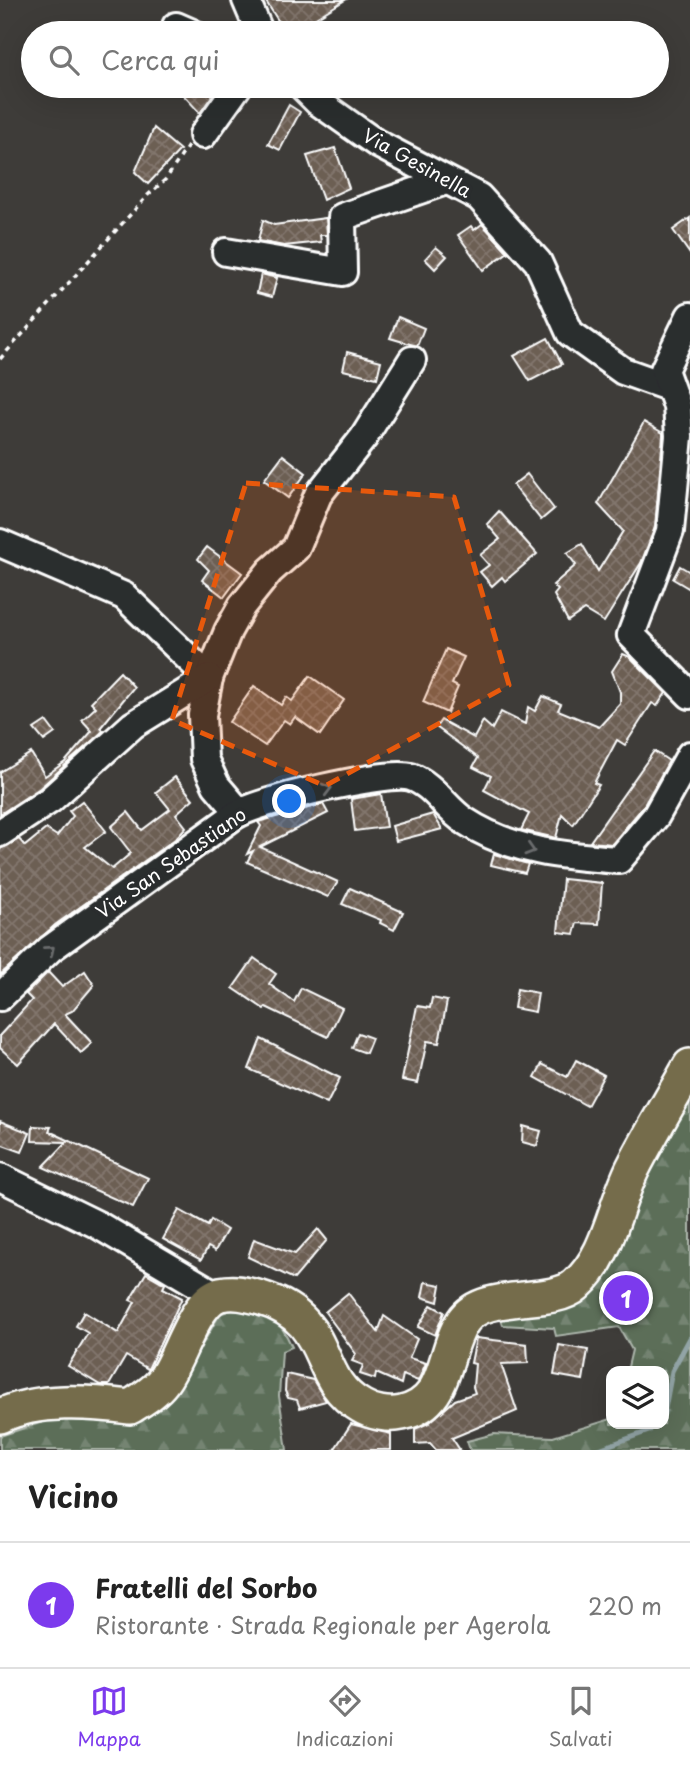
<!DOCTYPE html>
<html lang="it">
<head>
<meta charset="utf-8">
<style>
	body { margin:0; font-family:"Playpen Sans",sans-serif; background:#f2f2f2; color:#222 }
	.controls { position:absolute; right:21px; bottom:21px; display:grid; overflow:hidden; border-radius:14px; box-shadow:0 7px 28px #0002 }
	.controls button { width:63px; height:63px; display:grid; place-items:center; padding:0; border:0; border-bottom:2px solid #e0e0e0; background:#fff; color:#222; font:35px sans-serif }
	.you { position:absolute; left:290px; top:802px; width:24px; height:24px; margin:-18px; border:5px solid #fff; border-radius:50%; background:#1a73e8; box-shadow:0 0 0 10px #1a73e833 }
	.badge { display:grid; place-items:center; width:46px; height:46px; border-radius:50%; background:#7c3aed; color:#fff; font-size:23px; font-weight:700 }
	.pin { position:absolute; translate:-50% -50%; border:4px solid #fff; box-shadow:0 2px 7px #0006 }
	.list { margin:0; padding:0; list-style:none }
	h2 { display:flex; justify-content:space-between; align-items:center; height:91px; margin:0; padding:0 28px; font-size:30px }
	h2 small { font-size:23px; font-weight:400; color:#767676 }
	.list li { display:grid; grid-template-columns:46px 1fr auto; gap:21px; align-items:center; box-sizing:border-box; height:126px; padding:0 28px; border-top:2px solid #e0e0e0 }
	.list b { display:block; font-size:26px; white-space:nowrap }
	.list p { margin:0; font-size:23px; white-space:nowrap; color:#767676 }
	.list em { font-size:23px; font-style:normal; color:#767676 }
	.icon { flex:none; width:38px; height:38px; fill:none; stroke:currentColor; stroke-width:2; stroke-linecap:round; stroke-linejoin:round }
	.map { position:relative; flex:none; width:690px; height:1450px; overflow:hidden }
	.search { position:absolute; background:#fff; box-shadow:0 7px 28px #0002; left:21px; right:21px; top:21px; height:77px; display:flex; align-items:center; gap:18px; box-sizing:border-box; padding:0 24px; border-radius:38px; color:#767676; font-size:26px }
	.sheet { height:217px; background:#fff }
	nav { display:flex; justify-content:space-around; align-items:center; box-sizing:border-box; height:98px; border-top:2px solid #e0e0e0; background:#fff; font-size:19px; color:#767676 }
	nav a { display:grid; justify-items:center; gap:4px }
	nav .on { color:#7c3aed }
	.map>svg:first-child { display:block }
	.forest { fill:url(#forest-firs); stroke:#adb6ac; stroke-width:2 }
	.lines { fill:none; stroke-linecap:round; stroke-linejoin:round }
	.stream { stroke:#92a4a6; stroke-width:5 }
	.building { fill:url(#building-cross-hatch); stroke:#fff; stroke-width:2 }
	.minor-casing { stroke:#fff; stroke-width:32 }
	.major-casing { stroke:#fff; stroke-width:38 }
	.path { stroke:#fff; stroke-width:3.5; stroke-dasharray:5 5; stroke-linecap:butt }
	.minor { stroke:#2a2d2e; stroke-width:26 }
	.major { stroke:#746c4b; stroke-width:33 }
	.oneway { stroke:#6a6c6d }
	.marked { fill:#e8590c; fill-opacity:0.2; stroke:#e8590c; stroke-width:5; stroke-dasharray:14 9; stroke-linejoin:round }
	.labels { text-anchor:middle; stroke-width:7; stroke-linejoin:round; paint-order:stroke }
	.street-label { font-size:19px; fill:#fff; stroke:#2a2d2e }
</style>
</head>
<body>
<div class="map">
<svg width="690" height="1450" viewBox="0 0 690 1450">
	<defs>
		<pattern id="forest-firs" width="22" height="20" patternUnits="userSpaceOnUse" patternTransform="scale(1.75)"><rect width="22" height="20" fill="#5b6e59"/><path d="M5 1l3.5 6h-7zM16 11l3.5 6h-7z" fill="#748472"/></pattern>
		<pattern id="building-cross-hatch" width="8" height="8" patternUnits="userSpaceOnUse" patternTransform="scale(1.75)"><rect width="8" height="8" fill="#6c5e53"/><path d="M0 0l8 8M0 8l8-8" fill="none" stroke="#82766d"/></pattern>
	</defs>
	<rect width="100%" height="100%" fill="#3e3c39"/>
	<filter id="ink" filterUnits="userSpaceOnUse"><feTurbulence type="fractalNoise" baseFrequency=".0143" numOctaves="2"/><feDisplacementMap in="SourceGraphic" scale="14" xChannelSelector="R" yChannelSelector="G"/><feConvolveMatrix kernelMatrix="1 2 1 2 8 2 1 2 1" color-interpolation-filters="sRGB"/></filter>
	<g filter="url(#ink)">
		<g class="forest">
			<polygon points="690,1085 690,1450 470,1450 467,1441 494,1434 553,1437 611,1419 611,1424 664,1424 664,1371 627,1371 632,1350 619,1327 556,1336 554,1328 503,1325 499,1314 616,1241"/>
			<path d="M242 1305C272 1313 279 1318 292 1347L282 1351 279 1396 287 1450H0V1436L52 1419 176 1390 220 1314Z"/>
		</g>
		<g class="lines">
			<g class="stream">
				<polyline points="664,1414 672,1371 690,1338"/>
				<polyline points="596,1450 649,1431 655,1424"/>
			</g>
		</g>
		<g class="building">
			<polygon points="265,0 345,0 291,33 286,33"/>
			<polygon points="175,86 219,86 200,113"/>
			<polygon points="289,105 300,112 280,150 268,144"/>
			<polygon points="154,128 180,150 148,184 135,172"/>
			<polygon points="335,148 349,188 323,200 307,156"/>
			<polygon points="326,218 327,235 320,235 321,242 284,246 258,241 263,220 274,225"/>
			<polygon points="690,218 690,254 673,230"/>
			<polygon points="482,224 508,252 483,270 458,235 471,226 474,230"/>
			<polygon points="436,247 447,256 435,269 425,259"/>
			<polygon points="261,274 277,278 272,297 257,293"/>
			<polygon points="398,317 424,328 417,346 390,338"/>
			<polygon points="548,338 562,364 530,381 514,356"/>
			<polygon points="347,352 381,361 377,378 343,370"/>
			<polygon points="644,422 663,433 663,436 655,527 641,563 604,622 584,610 568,621 554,595 558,590 553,585 576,565 567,553 582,544 598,571 623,531 598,504"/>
			<polygon points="283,455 306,473 288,498 264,480"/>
			<polygon points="527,474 554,509 541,520 513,485"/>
			<polygon points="499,511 537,554 505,581 502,577 492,586 480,572 489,565 480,555 500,539 487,524"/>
			<polygon points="207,547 242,573 224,597 202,580 209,570 198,559"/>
			<polygon points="680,566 690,572 690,589 673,579"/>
			<polygon points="446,649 464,657 452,684 458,687 447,713 423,702"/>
			<polygon points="623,654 630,657 666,693 657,706 652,703 625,745 617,740 594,783 599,785 573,825 562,814 556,838 521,830 529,814 484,790 491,776 473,767 478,758 436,727 441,720 474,738 483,721 492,729 501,712 525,724 528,707 535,711 543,696 561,704 558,710 599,727 620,704 620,692 612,671"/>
			<polygon points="120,672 134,687 101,727 103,731 40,788 0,814 0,772 31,753 45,776 65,762 92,731 82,720 96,707 91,702"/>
			<polygon points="310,676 344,700 320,735 295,717 290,724 284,720 265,746 229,722 254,686 281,705 286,697 292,701"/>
			<polygon points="46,721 55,733 44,741 34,729"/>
			<polygon points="654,751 669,761 643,807 612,844 590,842"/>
			<polygon points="175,777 193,799 176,814 186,827 175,839 55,925 0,975 0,849 19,839 25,846 46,829 57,836 73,816 69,811 82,801 106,831 85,847 112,869 131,853 111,827 128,812 142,830 170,809 156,792"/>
			<polygon points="381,794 386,827 355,831 351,799"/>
			<polygon points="323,804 328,813 260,847 338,882 328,897 247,862 253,851 247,854 261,826 258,822"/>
			<polygon points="433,814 442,829 396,841 392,826"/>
			<polygon points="494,854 528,864 525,873 491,865"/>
			<polygon points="563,879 602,883 599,924 577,923 574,934 558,932"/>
			<polygon points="350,888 403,912 394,930 380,923 381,920 342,904"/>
			<polygon points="254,958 276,974 269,984 294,1002 301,988 342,1008 328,1037 266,1007 264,1009 233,988"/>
			<polygon points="85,971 94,985 72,1011 65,1014 92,1043 81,1053 54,1024 18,1064 0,1048 0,1035 32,1000 26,994 48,972 62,987"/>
			<polygon points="517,989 538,993 535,1012 514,1008"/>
			<polygon points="432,998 447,1001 439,1043 427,1041 418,1083 402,1080 417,1006 430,1008"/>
			<polygon points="358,1033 372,1038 366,1053 352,1048"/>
			<polygon points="261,1039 340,1078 327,1104 249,1069"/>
			<polygon points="576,1060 604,1075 587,1106 535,1077 542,1064 567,1077"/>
			<polygon points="0,1121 30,1133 22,1152 0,1144"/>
			<polygon points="33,1126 51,1127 49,1131 148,1178 133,1207 43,1167 67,1142 32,1141"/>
			<polygon points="523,1126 541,1131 537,1146 522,1142"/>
			<polygon points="179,1210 208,1226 211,1220 227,1230 215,1251 208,1247 201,1260 163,1239"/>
			<polygon points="318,1229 327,1240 294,1279 248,1257 254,1239 295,1254"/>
			<polygon points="146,1273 165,1284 163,1288 182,1298 148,1369 126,1356 109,1385 100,1385 68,1366 88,1333 76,1326 84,1312 118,1333 135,1302 130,1300"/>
			<polygon points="425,1282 441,1285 438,1302 422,1297"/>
			<polygon points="348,1293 378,1332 384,1316 417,1339 409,1358 426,1363 418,1381 403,1375 401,1384 376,1373 375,1379 360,1374 363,1365 352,1361 356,1354 325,1312"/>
			<polygon points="431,1305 444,1312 435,1335 418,1327"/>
			<polygon points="476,1338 527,1344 528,1363 501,1364 517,1411 452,1438 460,1450 436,1450 430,1443 415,1444 415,1429 429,1423 455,1400 475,1393 473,1387 475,1364 471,1363"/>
			<polygon points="559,1345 588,1350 583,1380 554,1375"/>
			<polygon points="286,1374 313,1380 326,1401 300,1408 297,1400 288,1398 285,1391"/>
			<polygon points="351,1424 391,1434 391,1450 334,1450"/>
		</g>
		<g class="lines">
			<defs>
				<g id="minor">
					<polyline points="246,0 260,33"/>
					<polyline points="176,26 192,33"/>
					<polyline points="302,86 318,102 376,143 479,197 538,262 570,333 623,371 668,387"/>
					<polyline points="203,135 238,86"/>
					<polyline points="226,252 343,272 342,217 446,181"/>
					<polyline points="690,316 664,370 677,406 679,436 670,531 631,635 690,695"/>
					<polyline points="0,543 124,596 209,678"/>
					<polyline points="239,812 216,785 204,759 202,715 209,678 228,631 242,606 270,571 296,548 318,495 364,437 412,360"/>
					<polyline points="0,833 50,800 133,725 209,678"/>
					<path d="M0 997 50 949 234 816C255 801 387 770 411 777 433 784 446 809 465 821 512 852 564 856 619 860L656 816 690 755"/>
					<polyline points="0,1177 98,1225 216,1295"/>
				</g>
				<path id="major" d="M0 1416C38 1398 89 1402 130 1407 141 1400 155 1392 163 1381 179 1361 194 1301 220 1294 236 1291 246 1294 261 1298 335 1320 311 1378 361 1406 372 1413 389 1416 402 1413 449 1403 441 1354 463 1321 484 1289 552 1307 576 1285 609 1256 614 1206 633 1168 651 1133 671 1100 690 1066"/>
			</defs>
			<use href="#minor" class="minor-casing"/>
			<use href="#major" class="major-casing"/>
			<polyline class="path" points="0,359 148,195 166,179 188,146"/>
			<use href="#minor" class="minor"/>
			<use href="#major" class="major"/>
		</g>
		<defs><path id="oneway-chevron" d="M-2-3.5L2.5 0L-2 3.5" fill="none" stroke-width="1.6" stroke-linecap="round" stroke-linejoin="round" transform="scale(1.75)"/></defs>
		<g class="oneway">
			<use href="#oneway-chevron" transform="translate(327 789) rotate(-15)"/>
			<use href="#oneway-chevron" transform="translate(530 850) rotate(17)"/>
			<use href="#oneway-chevron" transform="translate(50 950) rotate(-40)"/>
		</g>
	</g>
	<path class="marked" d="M246 483 454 497 509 685 325 786 172 720Z"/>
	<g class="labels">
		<g class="street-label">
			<text transform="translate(417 163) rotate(29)" y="7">Via Gesinella</text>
			<text transform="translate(171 863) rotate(-35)" y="7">Via San Sebastiano</text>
		</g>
	</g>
</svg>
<div class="controls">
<button><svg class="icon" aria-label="layers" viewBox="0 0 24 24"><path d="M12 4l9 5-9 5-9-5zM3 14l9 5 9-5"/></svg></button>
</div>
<div class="you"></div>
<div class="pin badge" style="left:626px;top:1298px">1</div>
<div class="search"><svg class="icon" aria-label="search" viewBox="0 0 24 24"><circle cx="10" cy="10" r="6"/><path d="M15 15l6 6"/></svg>Cerca qui</div>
</div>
<section class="sheet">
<h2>Vicino<small></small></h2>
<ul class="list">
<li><span class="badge">1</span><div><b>Fratelli del Sorbo</b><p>Ristorante · Strada Regionale per Agerola</p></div><em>220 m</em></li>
</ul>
</section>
<nav>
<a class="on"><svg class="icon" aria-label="map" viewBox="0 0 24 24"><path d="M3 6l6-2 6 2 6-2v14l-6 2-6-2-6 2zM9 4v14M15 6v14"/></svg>Mappa</a>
<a><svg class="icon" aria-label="directions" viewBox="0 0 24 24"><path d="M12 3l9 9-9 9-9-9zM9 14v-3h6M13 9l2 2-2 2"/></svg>Indicazioni</a>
<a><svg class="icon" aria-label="saved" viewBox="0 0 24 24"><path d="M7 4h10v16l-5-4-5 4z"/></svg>Salvati</a>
</nav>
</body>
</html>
